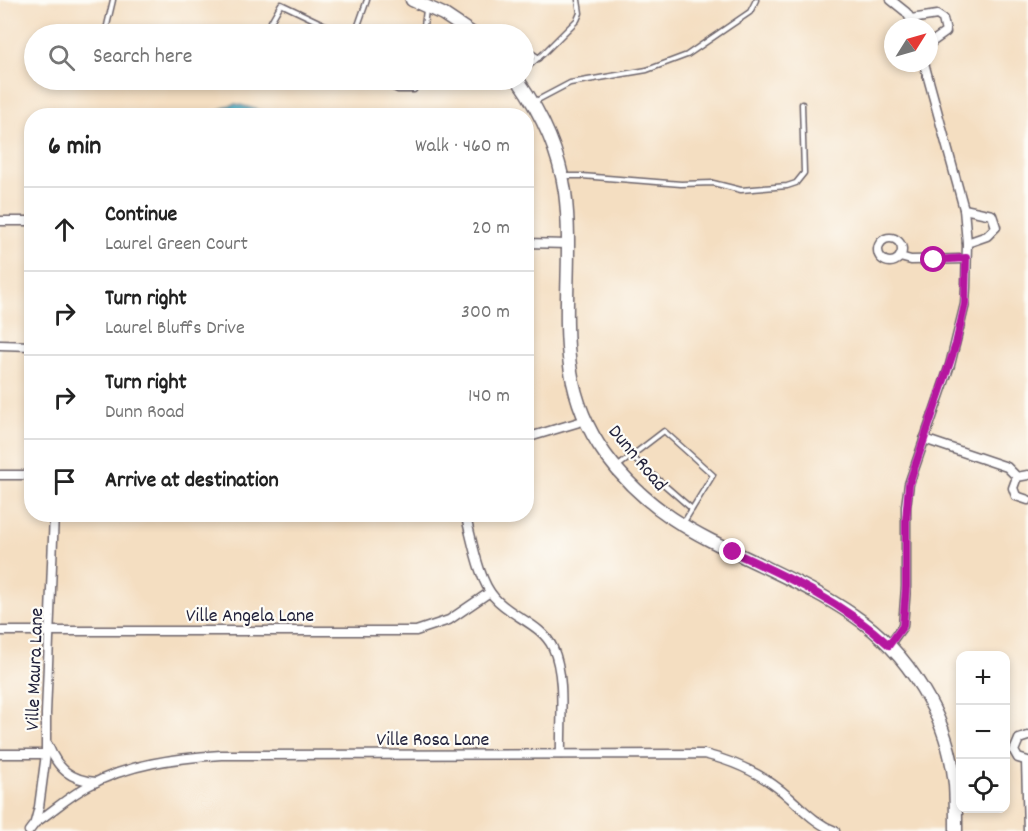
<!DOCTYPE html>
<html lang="en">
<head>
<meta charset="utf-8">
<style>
	body { margin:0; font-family:Dekko,sans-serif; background:#f2f2f2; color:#222 }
	.controls { position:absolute; right:18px; bottom:18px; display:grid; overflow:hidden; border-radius:12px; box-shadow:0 3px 9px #0003 }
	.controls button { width:54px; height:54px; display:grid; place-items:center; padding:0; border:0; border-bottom:2px solid #e0e0e0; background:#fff; color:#222; font:30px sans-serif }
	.compass { position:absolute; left:884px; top:18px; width:54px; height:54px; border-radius:50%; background:#fff; box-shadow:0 3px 9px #0003; rotate:53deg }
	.stop { position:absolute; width:18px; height:18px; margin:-14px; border:4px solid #b5179e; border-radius:50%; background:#fff }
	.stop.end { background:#b5179e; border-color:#fff; box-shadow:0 2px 6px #0008 }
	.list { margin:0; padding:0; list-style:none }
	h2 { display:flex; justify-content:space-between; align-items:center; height:78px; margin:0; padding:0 24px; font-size:26px }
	h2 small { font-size:20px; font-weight:400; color:#767676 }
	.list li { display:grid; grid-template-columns:39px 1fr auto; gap:18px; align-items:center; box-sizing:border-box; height:84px; padding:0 24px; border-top:2px solid #e0e0e0 }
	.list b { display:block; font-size:22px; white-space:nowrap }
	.list p { margin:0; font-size:20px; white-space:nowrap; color:#767676 }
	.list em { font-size:20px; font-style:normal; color:#767676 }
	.icon { flex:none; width:33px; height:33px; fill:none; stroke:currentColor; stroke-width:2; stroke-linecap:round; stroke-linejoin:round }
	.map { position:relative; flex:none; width:1028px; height:831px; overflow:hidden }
	.search { position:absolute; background:#fff; box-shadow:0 3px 9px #0003; left:24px; top:24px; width:510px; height:66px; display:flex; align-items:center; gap:15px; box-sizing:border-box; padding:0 21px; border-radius:33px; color:#767676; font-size:22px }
	.panel { position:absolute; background:#fff; box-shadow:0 3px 9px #0003; left:24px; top:108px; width:510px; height:414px; border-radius:24px }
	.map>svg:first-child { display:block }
	.water { fill:url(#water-rules); stroke:#346880; stroke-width:1.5 }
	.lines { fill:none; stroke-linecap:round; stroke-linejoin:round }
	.lane-casing { stroke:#6c646a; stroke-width:7 }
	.street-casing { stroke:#6c646a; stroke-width:11 }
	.secondary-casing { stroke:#6c646a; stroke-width:15 }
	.lane { stroke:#fff; stroke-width:4 }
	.street { stroke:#fff; stroke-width:8 }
	.secondary { stroke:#fff; stroke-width:12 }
	.route { stroke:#b5179e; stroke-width:8 }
	.labels { text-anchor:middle; stroke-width:4.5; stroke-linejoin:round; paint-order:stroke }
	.street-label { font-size:20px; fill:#22223b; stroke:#fdfcf7 }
</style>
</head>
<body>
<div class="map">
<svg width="1028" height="831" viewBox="0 0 1028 831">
	<defs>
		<pattern id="water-rules" width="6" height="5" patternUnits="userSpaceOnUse" patternTransform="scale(1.5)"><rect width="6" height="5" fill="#46aec5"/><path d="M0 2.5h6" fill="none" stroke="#3a8da1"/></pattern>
	</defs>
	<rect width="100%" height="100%" fill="#fdfcf7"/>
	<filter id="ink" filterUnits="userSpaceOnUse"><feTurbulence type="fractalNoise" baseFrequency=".0167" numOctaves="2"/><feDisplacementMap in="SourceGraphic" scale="12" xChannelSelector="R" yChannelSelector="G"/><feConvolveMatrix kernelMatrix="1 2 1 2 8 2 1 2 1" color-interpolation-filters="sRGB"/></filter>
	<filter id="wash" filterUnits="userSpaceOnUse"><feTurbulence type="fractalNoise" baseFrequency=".008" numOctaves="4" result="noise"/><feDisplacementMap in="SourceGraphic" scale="24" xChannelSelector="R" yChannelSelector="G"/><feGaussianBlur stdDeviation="1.35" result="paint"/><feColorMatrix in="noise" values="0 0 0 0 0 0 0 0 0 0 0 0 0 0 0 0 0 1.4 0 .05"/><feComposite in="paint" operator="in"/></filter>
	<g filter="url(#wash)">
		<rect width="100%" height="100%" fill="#f4dec1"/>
		<polygon class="water" points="236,104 277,115 212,115 227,106"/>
	</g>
	<g filter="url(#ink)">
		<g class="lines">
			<defs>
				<g id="lane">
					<polyline points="105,34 113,0"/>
					<polyline points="272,34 265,32 281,4 344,34"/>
					<polyline points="355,34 367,0"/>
					<polyline points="423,34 426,10"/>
					<polyline points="524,48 539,58"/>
					<polyline points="524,70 543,54 577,20 580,13 578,0"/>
					<polyline points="376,80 398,90 414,90 419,80"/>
					<polyline points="534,102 570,83 647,70 687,55 750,12 756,0"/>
					<polyline points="565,176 582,176 681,184 713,183 741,190 787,186 796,183 804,173 802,104"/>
					<polyline points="631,456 692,509"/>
					<polyline points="617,467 664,431 713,475 684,522"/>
				</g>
				<g id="street">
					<polyline points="891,0 906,12 916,27"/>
					<polyline points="911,19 937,15 943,19 946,32 929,44"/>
					<polyline points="964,209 992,215 996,227 987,236 967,243"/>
					<polyline points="0,221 32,221"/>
					<circle cx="890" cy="250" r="12"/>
					<polyline points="526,243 567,244"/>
					<polyline points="900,257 911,260 966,259"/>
					<polyline points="0,345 32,346"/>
					<polyline points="526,438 586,420"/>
					<polyline points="924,439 1007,467 1017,477"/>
					<polyline points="0,475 32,475"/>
					<polyline points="1028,475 1017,477 1013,488 1016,496 1028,500"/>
					<path d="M465 514C472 538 478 579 494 597 511 617 542 624 553 648 566 677 560 723 561 754"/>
					<polyline points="0,631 416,631 449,620 490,592"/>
					<polyline points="889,645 903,626 906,587 906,506 909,484 950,365 965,304 966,287 967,243 964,209 924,63"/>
					<polyline points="1028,736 1019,739 1014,751 1018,758 1028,761"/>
					<path d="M48 745C58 769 70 780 96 782"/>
					<polyline points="0,754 46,754"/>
					<polyline points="1026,761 1028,831"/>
					<polyline points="35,822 39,807 46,754 46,714 54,514"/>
					<path d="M29 831 35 823C53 811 69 796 88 786 128 764 176 758 221 755L704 754C737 762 765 775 790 798 804 810 816 824 835 831"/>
				</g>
				<g id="secondary">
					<polyline points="412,0 443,14 473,34"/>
					<path d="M518 80C541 113 559 151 565 192 577 284 545 371 605 454 648 513 698 535 761 565 792 580 824 595 853 615 908 652 948 716 955 784 956 799 956 815 956 831"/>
				</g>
			</defs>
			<use href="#lane" class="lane-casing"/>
			<use href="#street" class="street-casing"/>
			<use href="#secondary" class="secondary-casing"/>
			<use href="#lane" class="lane"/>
			<use href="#street" class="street"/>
			<use href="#secondary" class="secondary"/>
		</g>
	</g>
	<g class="lines" filter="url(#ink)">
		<path class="route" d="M733 552C790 578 843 603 889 645L903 626 906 587V520L909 484 956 344 965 304 966 258 934 260"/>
	</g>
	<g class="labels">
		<g class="street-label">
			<text transform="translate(639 457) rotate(50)" y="7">Dunn Road</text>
			<text x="250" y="621">Ville Angela Lane</text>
			<text transform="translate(33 669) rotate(-88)" y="7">Ville Maura Lane</text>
			<text x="433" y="745">Ville Rosa Lane</text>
		</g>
	</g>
</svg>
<div class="controls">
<button>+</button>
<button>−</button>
<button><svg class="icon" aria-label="locate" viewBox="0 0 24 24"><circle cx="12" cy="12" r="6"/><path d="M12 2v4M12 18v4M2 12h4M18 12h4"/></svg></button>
</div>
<svg class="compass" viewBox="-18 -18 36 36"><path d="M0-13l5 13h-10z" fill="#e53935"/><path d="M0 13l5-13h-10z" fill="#767676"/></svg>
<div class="stop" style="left:934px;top:260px"></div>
<div class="stop end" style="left:733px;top:552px"></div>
<div class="search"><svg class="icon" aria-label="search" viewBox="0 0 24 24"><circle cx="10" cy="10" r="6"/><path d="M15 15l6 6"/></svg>Search here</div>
<section class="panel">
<h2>6 min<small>Walk · 460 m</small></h2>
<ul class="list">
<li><svg class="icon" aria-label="ahead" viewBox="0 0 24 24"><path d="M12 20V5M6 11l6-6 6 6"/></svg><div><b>Continue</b><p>Laurel Green Court</p></div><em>20 m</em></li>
<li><svg class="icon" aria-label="right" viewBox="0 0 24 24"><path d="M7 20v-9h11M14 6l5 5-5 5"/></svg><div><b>Turn right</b><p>Laurel Bluffs Drive</p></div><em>300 m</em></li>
<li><svg class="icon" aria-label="right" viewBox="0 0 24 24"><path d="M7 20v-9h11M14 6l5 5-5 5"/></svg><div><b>Turn right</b><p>Dunn Road</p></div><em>140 m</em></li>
<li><svg class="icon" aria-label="arrive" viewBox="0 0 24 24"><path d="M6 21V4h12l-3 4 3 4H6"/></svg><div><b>Arrive at destination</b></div></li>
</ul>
</section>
</div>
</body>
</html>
